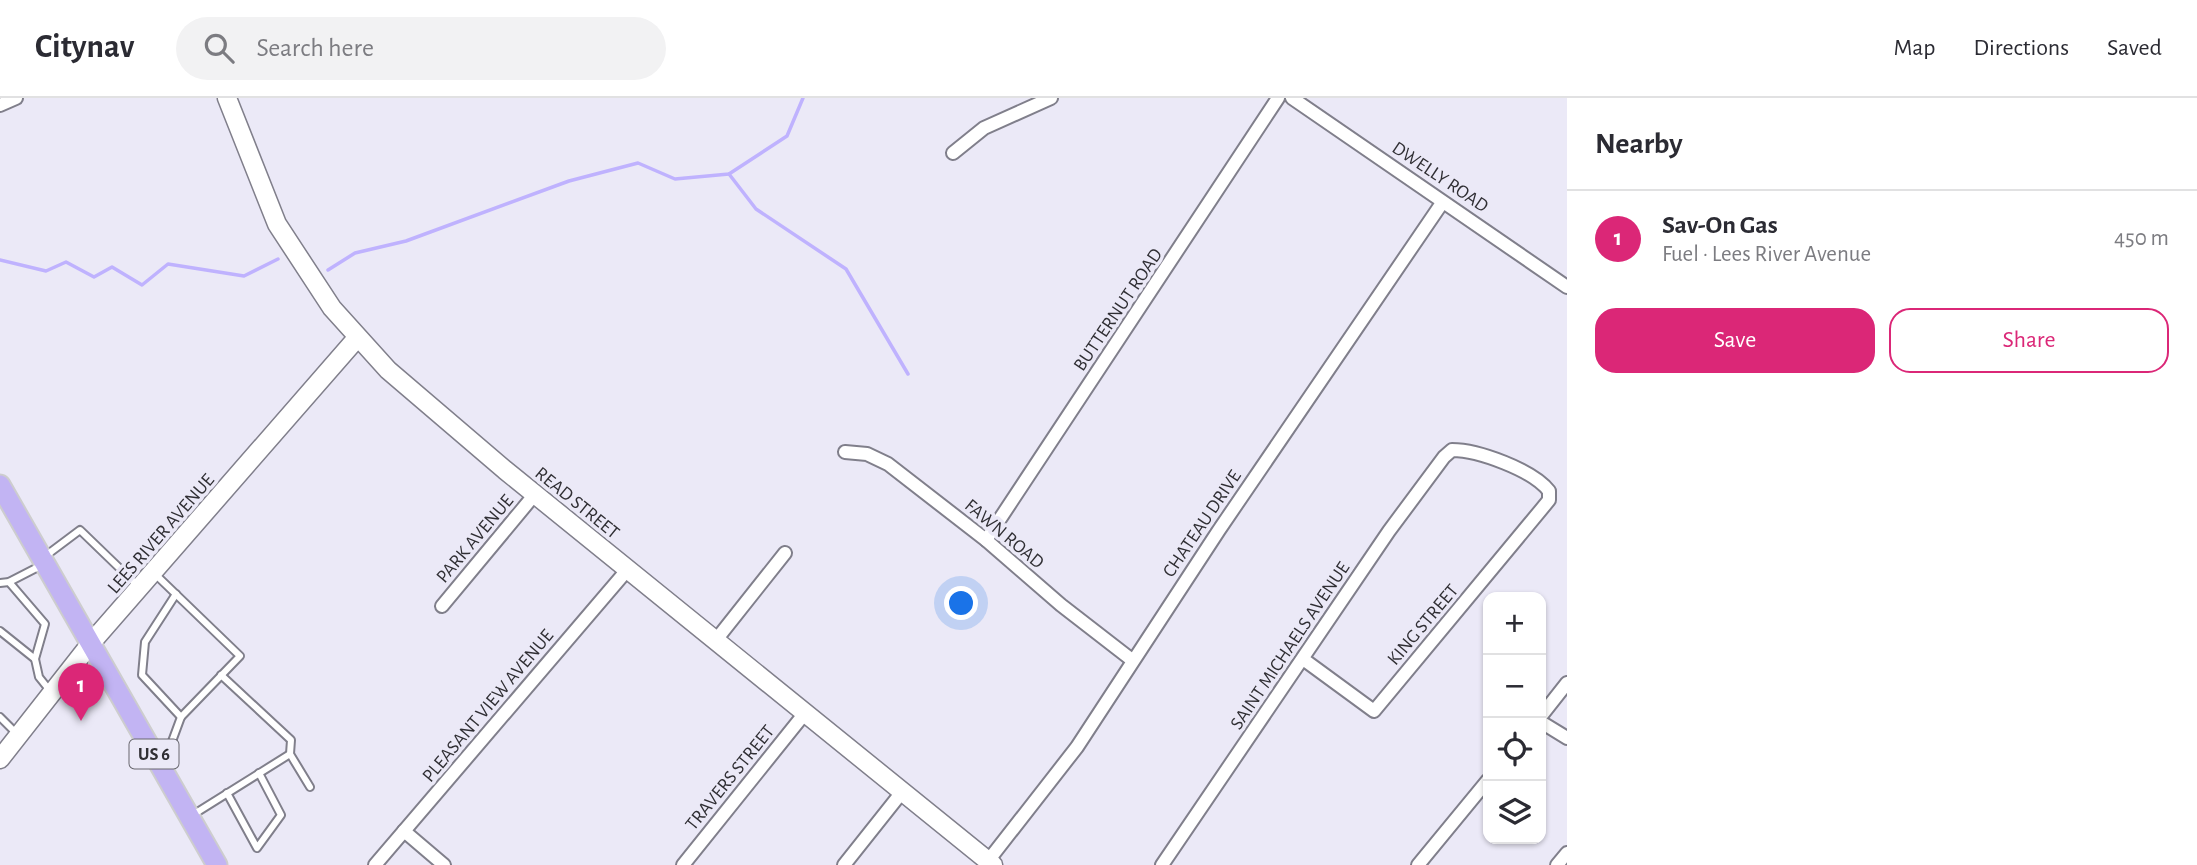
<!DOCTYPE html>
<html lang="en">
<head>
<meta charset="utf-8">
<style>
	body { margin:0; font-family:"Alegreya Sans",sans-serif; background:#f2f2f3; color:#2b2b33 }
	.controls { position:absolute; right:21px; bottom:21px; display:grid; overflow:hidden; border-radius:14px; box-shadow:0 2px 5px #0004 }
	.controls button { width:63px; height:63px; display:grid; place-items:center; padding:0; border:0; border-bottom:2px solid #e1e1e2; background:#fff; color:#2b2b33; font:35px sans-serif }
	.you { position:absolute; left:962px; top:506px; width:24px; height:24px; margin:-18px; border:5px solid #fff; border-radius:50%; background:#1a73e8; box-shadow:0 0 0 10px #1a73e833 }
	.badge { display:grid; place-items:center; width:46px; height:46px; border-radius:50%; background:#db2777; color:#fff; font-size:23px; font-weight:700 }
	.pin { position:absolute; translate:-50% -58px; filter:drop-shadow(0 2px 4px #0008) }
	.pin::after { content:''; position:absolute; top:37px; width:24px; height:21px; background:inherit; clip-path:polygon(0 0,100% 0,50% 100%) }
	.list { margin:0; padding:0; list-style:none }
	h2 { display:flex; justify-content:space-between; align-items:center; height:91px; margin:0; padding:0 28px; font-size:30px }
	h2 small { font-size:23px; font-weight:400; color:#7c7c81 }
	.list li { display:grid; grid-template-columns:46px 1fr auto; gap:21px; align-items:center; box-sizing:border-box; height:98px; padding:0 28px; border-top:2px solid #e1e1e2 }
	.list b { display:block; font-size:26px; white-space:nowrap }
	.list p { margin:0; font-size:23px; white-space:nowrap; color:#7c7c81 }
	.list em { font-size:23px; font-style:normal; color:#7c7c81 }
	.actions { display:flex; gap:14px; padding:21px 28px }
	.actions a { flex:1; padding:16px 0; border:2px solid #db2777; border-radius:21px; text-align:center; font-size:24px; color:#db2777 }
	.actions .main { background:#db2777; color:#fff }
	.icon { flex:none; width:38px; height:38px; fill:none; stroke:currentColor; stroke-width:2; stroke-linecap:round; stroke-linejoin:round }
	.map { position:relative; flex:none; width:1567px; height:767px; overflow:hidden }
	header { display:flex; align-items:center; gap:42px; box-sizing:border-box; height:98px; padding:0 35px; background:#fff; border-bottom:2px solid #e1e1e2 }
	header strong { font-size:33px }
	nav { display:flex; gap:38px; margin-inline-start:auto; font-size:24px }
	.search { width:490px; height:63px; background:#f2f2f3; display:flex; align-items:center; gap:18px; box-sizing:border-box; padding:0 24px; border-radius:38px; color:#7c7c81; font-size:26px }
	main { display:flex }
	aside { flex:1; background:#fff }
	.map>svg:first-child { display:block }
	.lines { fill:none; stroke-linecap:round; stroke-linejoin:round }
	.stream { stroke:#bfb2fe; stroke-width:3.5 }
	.lane-casing { stroke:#807f8b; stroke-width:10 }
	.street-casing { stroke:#807f8b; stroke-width:16 }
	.secondary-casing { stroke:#807f8b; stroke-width:21 }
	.primary-casing { stroke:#cdcdce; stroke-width:23 }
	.lane { stroke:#fff; stroke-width:6 }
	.street { stroke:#fff; stroke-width:12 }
	.secondary { stroke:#fff; stroke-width:18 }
	.primary { stroke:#c2b4f3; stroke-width:19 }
	.labels { text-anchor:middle; stroke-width:7; stroke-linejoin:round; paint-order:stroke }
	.shield { fill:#ebe9f7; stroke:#68676e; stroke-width:2 }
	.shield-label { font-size:18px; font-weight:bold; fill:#302f34 }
	.street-label { font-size:19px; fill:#302f34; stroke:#ebe9f7 }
</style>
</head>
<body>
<header>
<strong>Citynav</strong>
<div class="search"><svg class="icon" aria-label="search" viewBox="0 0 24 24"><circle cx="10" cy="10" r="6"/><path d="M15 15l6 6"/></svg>Search here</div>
<nav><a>Map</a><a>Directions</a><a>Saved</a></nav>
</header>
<main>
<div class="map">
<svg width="1567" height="767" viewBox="0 0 1567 767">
	<rect width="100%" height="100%" fill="#ebe9f7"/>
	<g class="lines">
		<g class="stream">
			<polyline points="729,76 756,111 846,171 908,276"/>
			<polyline points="0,162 46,173 66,164 94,179 112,169 142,187 168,166 244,178 278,161"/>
			<polyline points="328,172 355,155 406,143 569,83 638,65 675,81 729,76 787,38 803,0"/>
		</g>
		<defs>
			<g id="lane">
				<polyline points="44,459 80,432 138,488"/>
				<polyline points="155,476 240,558 181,619 164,665"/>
				<polyline points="9,484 45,526 35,561"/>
				<polyline points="0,485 9,484 44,466"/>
				<polyline points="176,496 145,544 142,577 181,619"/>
				<polyline points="0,533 35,561 39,579 51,594"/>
				<polyline points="221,577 291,642 290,656"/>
				<polyline points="0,619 17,636"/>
				<polyline points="227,695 257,750 281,717 259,675"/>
				<polyline points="191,718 290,656 310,689"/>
			</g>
			<g id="street">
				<polyline points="1292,0 1567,189"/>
				<polyline points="0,7 16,0"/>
				<polyline points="953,55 984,30 1051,0"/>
				<polyline points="845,354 867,356 888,366 986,442 1061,507 1132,562"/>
				<polyline points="986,442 1278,0"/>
				<polyline points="442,508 535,396"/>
				<polyline points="716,542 785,455"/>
				<polyline points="1541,618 1567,585"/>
				<polyline points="1541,624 1567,640"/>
				<polyline points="404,733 444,767"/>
				<polyline points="988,763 1077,649 1219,432 1442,105"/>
				<polyline points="375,767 628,471"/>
				<polyline points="683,767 805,615"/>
				<polyline points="844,767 902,694"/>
				<path d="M1162 767 1389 433 1444 359 1452 352C1478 352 1533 372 1549 393V402L1540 413 1374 613 1303 561"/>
				<polyline points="1418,767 1488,682"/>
				<polyline points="1557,767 1567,755"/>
			</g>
			<g id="secondary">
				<polyline points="227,0 277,126 332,210 388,272 505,372 993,767"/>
				<polyline points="0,661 91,545 357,240"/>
			</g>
			<polyline id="primary" points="0,387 217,767"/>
		</defs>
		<use href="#lane" class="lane-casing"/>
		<use href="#street" class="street-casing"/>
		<use href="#secondary" class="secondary-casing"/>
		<use href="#primary" class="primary-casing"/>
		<use href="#lane" class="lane"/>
		<use href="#street" class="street"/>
		<use href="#secondary" class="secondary"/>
		<use href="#primary" class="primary"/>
	</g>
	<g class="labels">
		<rect class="shield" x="129.5" y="641.5" width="49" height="29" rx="5"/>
		<g class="shield-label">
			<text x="154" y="662">US 6</text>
		</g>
		<g class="street-label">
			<text transform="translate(1441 78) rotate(34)" y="7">DWELLY ROAD</text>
			<text transform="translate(1117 211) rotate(-56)" y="7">BUTTERNUT ROAD</text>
			<text transform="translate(578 404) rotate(39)" y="7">READ STREET</text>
			<text transform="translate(1201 425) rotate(-56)" y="7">CHATEAU DRIVE</text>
			<text transform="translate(160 435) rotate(-49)" y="7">LEES RIVER AVENUE</text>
			<text transform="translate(1005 435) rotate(40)" y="7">FAWN ROAD</text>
			<text transform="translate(474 440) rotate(-50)" y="7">PARK AVENUE</text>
			<text transform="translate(1422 526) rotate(-50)" y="7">KING STREET</text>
			<text transform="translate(1289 547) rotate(-56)" y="7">SAINT MICHAELS AVENUE</text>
			<text transform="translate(487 607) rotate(-50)" y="7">PLEASANT VIEW AVENUE</text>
			<text transform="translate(729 679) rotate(-51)" y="7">TRAVERS STREET</text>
		</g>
	</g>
</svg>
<div class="controls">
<button>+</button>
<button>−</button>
<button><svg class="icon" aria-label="locate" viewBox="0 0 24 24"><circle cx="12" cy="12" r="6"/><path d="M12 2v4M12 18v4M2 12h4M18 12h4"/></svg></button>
<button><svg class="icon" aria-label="layers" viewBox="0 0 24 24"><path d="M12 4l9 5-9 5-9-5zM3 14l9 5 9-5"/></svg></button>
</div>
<div class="you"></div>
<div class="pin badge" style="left:81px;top:623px">1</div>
</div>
<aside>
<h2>Nearby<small></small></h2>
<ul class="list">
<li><span class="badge">1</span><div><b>Sav-On Gas</b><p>Fuel · Lees River Avenue</p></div><em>450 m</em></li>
</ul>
<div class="actions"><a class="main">Save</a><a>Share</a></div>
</aside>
</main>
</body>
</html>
